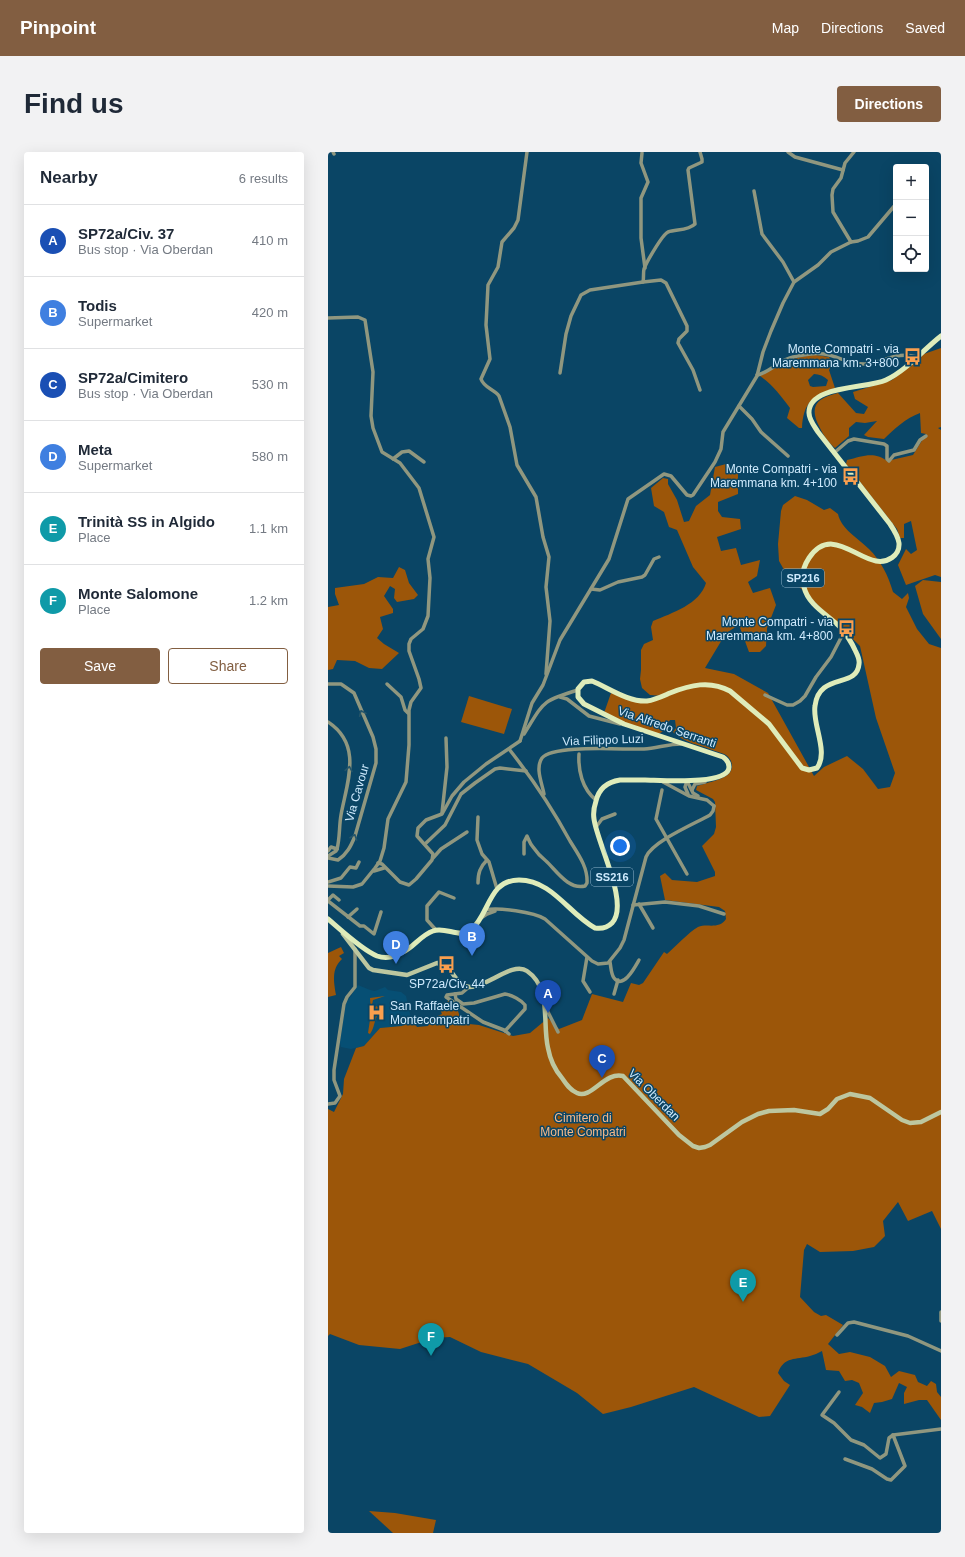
<!DOCTYPE html>
<html lang="en">
<head>
<meta charset="utf-8">
<style>
	body { margin:0; font-family:Helvetica,sans-serif; background:#f2f2f3; color:#1f2937 }
	.controls { position:absolute; right:12px; top:12px; display:grid; overflow:hidden; border-radius:4px; box-shadow:0 4px 16px #0002 }
	.controls button { width:36px; height:36px; display:grid; place-items:center; padding:0; border:0; border-bottom:1px solid #e0e1e3; background:#fff; color:#1f2937; font:20px sans-serif }
	.you { position:absolute; left:292px; top:694px; width:14px; height:14px; margin:-10px; border:3px solid #fff; border-radius:50%; background:#1a73e8; box-shadow:0 0 0 6px #1a73e833 }
	.badge { display:grid; place-items:center; width:26px; height:26px; border-radius:50%; background:#825e41; color:#fff; font-size:13px; font-weight:700 }
	.pin { position:absolute; translate:-50% -33px; filter:drop-shadow(0 1px 2px #0008) }
	.pin::after { content:''; position:absolute; top:21px; width:14px; height:12px; background:inherit; clip-path:polygon(0 0,100% 0,50% 100%) }
	.list { margin:0; padding:0; list-style:none }
	h2 { display:flex; justify-content:space-between; align-items:center; height:52px; margin:0; padding:0 16px; font-size:17px }
	h2 small { font-size:13px; font-weight:400; color:#747a83 }
	.list li { display:grid; grid-template-columns:26px 1fr auto; gap:12px; align-items:center; box-sizing:border-box; height:72px; padding:0 16px; border-top:1px solid #e0e1e3 }
	.list b { display:block; font-size:15px; white-space:nowrap }
	.list p { margin:0; font-size:13px; white-space:nowrap; color:#747a83 }
	.list em { font-size:13px; font-style:normal; color:#747a83 }
	.actions { display:flex; gap:8px; padding:12px 16px }
	.actions a { flex:1; padding:9px 0; border:1px solid #825e41; border-radius:4px; text-align:center; font-size:14px; color:#825e41 }
	.actions .main { background:#825e41; color:#fff }
	.icon { flex:none; width:22px; height:22px; fill:none; stroke:currentColor; stroke-width:2; stroke-linecap:round; stroke-linejoin:round }
	.map { position:relative; flex:none; width:613px; height:1381px; overflow:hidden; border-radius:4px }
	header { display:flex; align-items:center; gap:24px; box-sizing:border-box; height:56px; padding:0 20px; background:#825e41; color:#fff }
	header strong { font-size:19px }
	nav { display:flex; gap:22px; margin-inline-start:auto; font-size:14px }
	.intro { display:flex; align-items:center; justify-content:space-between; box-sizing:border-box; height:96px; padding:0 24px }
	h1 { margin:0; font-size:28px }
	.button { padding:10px 18px; border-radius:4px; background:#825e41; color:#fff; font-size:14px; font-weight:700 }
	main { display:flex; gap:24px; padding:0 24px }
	aside { flex:1; background:#fff; border-radius:4px; box-shadow:0 4px 16px #0002 }
	.map>svg:first-child { display:block }
	.built { fill:#064f74 }
	.green { fill:#9c5609; fill-rule:evenodd }
	.lines { fill:none; stroke-linecap:round; stroke-linejoin:round }
	.street { stroke:#90977f; stroke-width:3.5 }
	.secondary { stroke:#bdc7a0; stroke-width:4.5 }
	.primary { stroke:#dfecba; stroke-width:5 }
	.oneway { stroke:#25556a }
	.labels { text-anchor:middle; stroke-width:3; stroke-linejoin:round; paint-order:stroke }
	.shield { fill:#0a4565; stroke:#93b8cf; stroke-width:1 }
	.shield-label { font-size:11px; font-weight:bold; fill:#ceeafd }
	.poi-label { font-size:12px; fill:#ceeafd; stroke:#0a4565; text-anchor:end }
	.street-label { font-size:12px; fill:#ceeafd; stroke:#0a4565 }
	.park-label { font-size:12px; fill:#f7b988; stroke:#0a4565 }
</style>
</head>
<body>
<header>
<strong>Pinpoint</strong>
<nav><a>Map</a><a>Directions</a><a>Saved</a></nav>
</header>
<div class="intro"><h1>Find us</h1><a class="button">Directions</a></div>
<main>
<aside>
<h2>Nearby<small>6 results</small></h2>
<ul class="list">
<li><span class="badge" style="background:#1a4fb4">A</span><div><b>SP72a/Civ. 37</b><p>Bus stop · Via Oberdan</p></div><em>410 m</em></li>
<li><span class="badge" style="background:#3f7fe0">B</span><div><b>Todis</b><p>Supermarket</p></div><em>420 m</em></li>
<li><span class="badge" style="background:#1a4fb4">C</span><div><b>SP72a/Cimitero</b><p>Bus stop · Via Oberdan</p></div><em>530 m</em></li>
<li><span class="badge" style="background:#3f7fe0">D</span><div><b>Meta</b><p>Supermarket</p></div><em>580 m</em></li>
<li><span class="badge" style="background:#0f9aa8">E</span><div><b>Trinità SS in Algido</b><p>Place</p></div><em>1.1 km</em></li>
<li><span class="badge" style="background:#0f9aa8">F</span><div><b>Monte Salomone</b><p>Place</p></div><em>1.2 km</em></li>
</ul>
<div class="actions"><a class="main">Save</a><a>Share</a></div>
</aside>
<div class="map">
<svg width="613" height="1381" viewBox="0 0 613 1381">
	<rect width="100%" height="100%" fill="#0a4565"/>
	<polygon class="built" points="30,833 42,838 47,839 57,835 60,838 73,840 78,844 83,866 74,874 52,876 36,894 23,897 13,895 12,890 18,850 24,843 24,842"/>
	<g class="green">
		<path d="M613 196V275L610 276 613 278V425L607 423 578 433 570 413 578 397 583 402 589 398 583 369 576 372V386H572L569 377 518 312 519 308C535 304 546 299 559 309L585 303 598 282 593 281 592 261C578 266 566 277 556 287L540 285 536 283 549 269 537 271 528 270 521 276V284L507 296C500 290 496 284 492 276 480 254 489 246 510 241L528 261 536 262 540 255 527 247 525 240 564 228 596 202Z"/>
		<path d="M487 203 501 205 505 211 501 218 507 236C485 243 475 251 474 276H471L459 266 462 256C453 244 445 233 432 224 454 210 460 206 487 203ZM486 222C491 222 496 224 500 228L498 234 485 235 482 234 480 228Z"/>
		<path d="M398 312 410 322V342L390 350V359L394 365 412 367 413 377 389 385 393 399 408 396 413 413 432 408 429 424 420 430 425 441 442 436 448 453 439 476 438 494 432 500H421L411 473 398 481 377 516 406 522 440 541 486 624 496 615 519 604 535 617 550 637 562 635 567 621 548 566 532 494 459 423 451 409 450 392 453 359 455 353 467 344 479 348 496 358 502 356 510 362C513 377 530 386 541 397 553 409 560 423 565 440L574 447 580 441 581 446 578 455 589 477 601 492 613 496V1077L604 1059 580 1069 570 1050 555 1069 557 1084 546 1095 525 1099 492 1100 479 1092 476 1098 472 1145 486 1160 493 1164 498 1163 515 1173 500 1192 511 1202 522 1200 542 1205 557 1214 563 1225 571 1219 587 1223 590 1230 599 1234 603 1229 608 1232 609 1240 613 1245V1268L599 1248H591L576 1252V1241L579 1235 571 1231 564 1247 554 1250 546 1251 542 1261 534 1255 527 1253 535 1241 531 1231 524 1228 517 1229 511 1219 498 1218 494 1199C490 1201 486 1203 482 1204 468 1208 456 1204 450 1221L456 1229 462 1233 442 1264 431 1265 366 1235 303 1255 275 1262 249 1241 200 1212 153 1200 122 1185 106 1186 72 1197 31 1193 2 1182 0 1184V957L6 960 15 942 16 927 28 896 36 894 52 876 74 874 83 866 89 875 100 874 103 867 114 862 110 853 121 849 128 853 133 868 141 872 151 873 185 884 202 881 220 866 231 877 254 868 264 842 295 850 303 831 311 833 315 831 336 800 339 802C347 795 361 780 370 775 379 771 391 778 398 767L397 759 391 755 337 748 332 724 337 721 344 728 369 730 387 724V720L374 694 386 682 388 675 387 650 385 647 368 638 369 634C378 631 390 629 398 624 406 619 406 609 398 603 395 601 390 600 387 599 373 593 356 591 345 580L348 576 347 568H342L334 580 330 582 295 570 276 561 283 541 309 549 335 544 322 543 314 536 312 527 313 518V498L316 492 325 488 323 475 325 469C344 461 372 452 378 431L365 415 349 378 341 375 336 360 326 354 323 336 335 326 340 327V332L349 348 356 370 361 369 368 354 382 343 387 315Z"/>
		<polygon points="71,415 77,418 81,431 90,443 86,447 69,450 66,446 67,437 62,434 56,444 65,457 65,461 52,465 55,477 49,486 56,492 71,501 54,517 41,516 27,509 9,508 5,517 0,518 0,455 11,453 7,442 7,436 36,432 50,425 65,426"/>
		<polygon points="595,428 613,430 613,487 595,462 587,434"/>
		<polygon points="141,544 184,557 176,582 133,570"/>
		<path d="M13 795 16 801 11 804 14 807C3 817 6 830 8 843L0 845V801Z"/>
		<path d="M57 844 45 848 43 858 45 859 48 854 50 855 51 861C46 867 47 875 42 882L40 881 43 861 42 846Z"/>
		<polygon points="41,1359 67,1361 108,1368 105,1381 65,1381"/>
	</g>
	<g class="lines">
		<g class="street">
			<polyline points="5,0 6,2"/>
			<path d="M199 0 190 68 186 76 174 90 170 115 160 133 158 173 162 207 153 227C156 236 166 237 171 244L182 275 189 313 208 345 215 385 221 405 218 435 222 469 218 522"/>
			<polyline points="460,0 467,5 515,18"/>
			<polyline points="314,1 313,11 320,30 313,46 313,86 317,116"/>
			<polyline points="426,39 434,82 455,110 466,130"/>
			<polyline points="523,90 505,60 504,43 505,37 513,26 517,11 526,0"/>
			<polyline points="0,166 30,165 37,168 45,220 43,264 45,276 54,300 72,311 91,336 106,385 100,407 102,426 100,464 95,477 83,487 81,492 81,499 91,527 93,536 83,550 81,558 81,593 78,630 60,667 56,696 52,709 47,716 34,732 25,735 0,734"/>
			<polyline points="232,221 238,182 243,164 253,143 262,138 315,130"/>
			<path d="M429 223C443 220 451 208 465 205 475 203 486 200 496 202 510 204 523 213 538 212 557 210 569 199 589 205"/>
			<path d="M372 238 365 218 350 191 351 187 359 179V174L338 131 333 128 315 130C316 126 315 121 316 117 318 111 334 83 340 80 348 77 360 79 367 72L360 18 361 16 374 10V7L372 0"/>
			<polyline points="411,254 424,267 433,280 460,304"/>
			<polyline points="506,301 520,289 526,287 556,292 559,294 559,307 561,309 566,303 586,298 592,288 598,284"/>
			<polyline points="65,307 74,300 81,299 96,310"/>
			<polyline points="263,437 272,438 290,430 314,425 317,423 326,407 331,405"/>
			<path d="M0 532H13L26 541 45 585 48 597V611L27 684C23 694 19 702 10 708L0 706"/>
			<polyline points="59,532 73,545 77,558 80,561"/>
			<polyline points="437,543 459,553 465,553 472,549 477,544 488,525 503,505 516,480"/>
			<polyline points="232,545 239,547 261,564 292,572"/>
			<path d="M0 570C35 593 19 630 13 663 11 674 12 686 9 697"/>
			<path d="M196 582C216 550 213 549 250 538"/>
			<polyline points="192,589 204,551 215,533 232,488 281,407 300,347 336,322 343,324 359,343 363,344 365,343 387,310 393,297 395,280 429,224 435,200 443,179 455,151 466,130 490,113 503,100 523,90 530,89 540,85 568,52"/>
			<path d="M181 597C204 626 224 656 242 689 250 702 260 715 259 731L257 734C240 738 228 718 218 709 213 705 209 701 205 695 202 692 201 688 199 684L196 690V702"/>
			<path d="M251 602C250 618 254 637 268 648"/>
			<polyline points="359,629 365,641 370,644"/>
			<polyline points="359,629 357,635 360,642"/>
			<polyline points="335,630 361,644 379,648 386,654"/>
			<polyline points="334,638 328,667 359,722"/>
			<polyline points="364,638 367,632 377,630"/>
			<path d="M216 642C214 631 207 616 214 606 225 592 297 598 316 597 329 596 341 592 353 592"/>
			<polyline points="114,661 119,615 118,586"/>
			<polyline points="150,665 149,688 154,702 161,710 169,737"/>
			<polyline points="268,675 274,667 287,662"/>
			<polyline points="97,692 117,673 133,642 147,631 167,617 172,616 198,619"/>
			<polyline points="0,699 3,695 9,697"/>
			<polyline points="0,704 8,699 9,697"/>
			<polyline points="105,706 113,697 139,680"/>
			<polyline points="50,711 54,712 72,730 81,733 88,727 104,708 105,702 89,684 90,676 98,668 114,662 124,644 136,630 158,612 192,589"/>
			<polyline points="46,719 56,716"/>
			<polyline points="0,730 13,726 22,715 28,716 31,710"/>
			<path d="M150 731C150 721 152 715 159 708"/>
			<polyline points="0,748 5,743 11,748"/>
			<polyline points="0,749 32,774 36,774 46,782 53,760"/>
			<polyline points="311,752 325,776"/>
			<polyline points="305,753 337,750 371,754 396,762"/>
			<path d="M157 758C170 755 206 760 217 767L264 809 270 812 280 811 292 796 296 788 318 705C325 689 366 672 382 663L385 659 386 654"/>
			<polyline points="20,765 29,757"/>
			<polyline points="153,766 159,762 167,759"/>
			<polyline points="108,778 99,768 99,754 111,740 126,746"/>
			<polyline points="259,805 255,829 262,840"/>
			<path d="M282 810C283 815 283 822 286 826 295 838 307 815 311 808"/>
			<polyline points="141,835 134,841 119,843 118,845 155,870 176,878 181,882"/>
			<path d="M127 842 128 847 135 852 146 851 177 842C184 843 193 848 197 853V857L177 879"/>
			<polyline points="286,842 290,828"/>
			<polyline points="217,854 230,880"/>
			<polyline points="0,952 7,951 12,944 6,928 6,918 16,852 19,845 27,835 27,797"/>
			<polyline points="613,1160 613,1169"/>
			<polyline points="509,1183 520,1171 526,1170 580,1184 613,1199"/>
			<polyline points="511,1240 494,1263 506,1271 523,1288 536,1293 552,1306 558,1302 561,1286 565,1283"/>
			<polyline points="517,1307 544,1317 559,1327 563,1328 577,1314 565,1283 613,1277"/>
		</g>
		<path class="secondary" d="M15 782 41 816 45 818 79 823 109 811C112 812 117 813 120 816 126 822 131 835 142 835 159 835 185 809 199 819 224 836 214 871 220 896 222 907 227 918 234 926 238 932 242 938 249 941 263 948 277 919 295 924L351 983 365 994 371 996 377 995 382 993 414 970 430 962 441 959 466 958 492 962 500 957 509 947 522 942 542 946 574 968 582 971 593 970 613 960"/>
		<path class="primary" d="M0 767C13 778 34 798 49 804 58 807 67 805 75 800 86 795 93 783 105 779 117 774 132 787 143 778 162 762 160 728 191 728 224 728 241 762 267 776 274 777 279 776 284 771 302 752 269 691 266 667 265 661 266 655 268 649 271 636 279 630 292 628 300 628 308 628 317 628 330 628 401 634 401 615 401 610 398 607 395 605L296 572 256 552 250 545V537L256 530 264 529C281 536 300 550 319 549 327 548 335 544 342 541 362 533 382 528 402 539L441 572 474 616 481 618 489 616C501 600 484 572 487 554 491 520 529 537 531 512 532 507 529 502 527 498 523 489 518 482 512 475 500 463 480 453 476 435 473 425 475 415 481 406 502 375 526 405 548 409 559 411 572 404 571 391 570 384 566 378 562 372L490 280C487 275 481 268 481 261 480 233 539 237 558 228 579 218 595 198 613 184"/>
	</g>
	<defs><path id="oneway-chevron" d="M-2-3.5L2.5 0L-2 3.5" fill="none" stroke-width="1.6" stroke-linecap="round" stroke-linejoin="round"/></defs>
	<g class="oneway">
		<use href="#oneway-chevron" transform="translate(34 561) rotate(-114)"/>
		<use href="#oneway-chevron" transform="translate(21 617) rotate(-80)"/>
		<use href="#oneway-chevron" transform="translate(26 685) rotate(-71)"/>
	</g>
	<defs>
		<symbol id="bus-bare" viewBox="-9 -9 18 18"><path d="M-5-6H5V4H4V6H2V4H-2V6H-4V4H-5ZM-3.5-4V0h7V-4ZM-3.5 1.2v1.5H-2V1.2ZM2 1.2v1.5H3.5V1.2Z" fill="#fa9f4e" stroke="#0a4565" stroke-width="2.5" paint-order="stroke"/></symbol>
		<symbol id="hospital-bare" viewBox="-9 -9 18 18"><path d="M-5-5h3v3.5h4V-5h3V5h-3V1.5h-4V5h-3Z" fill="#fa9f4e" stroke="#0a4565" stroke-width="2.5" paint-order="stroke"/></symbol>
	</defs>
	<g fill-rule="evenodd">
		<use href="#bus-bare" x="572" y="192" width="25" height="25"/>
		<use href="#bus-bare" x="510" y="312" width="25" height="25"/>
		<use href="#bus-bare" x="506" y="464" width="25" height="25"/>
		<use href="#bus-bare" x="106" y="800" width="25" height="25"/>
		<use href="#hospital-bare" x="36" y="848" width="25" height="25"/>
	</g>
	<g class="labels">
		<g class="shield">
			<rect x="454" y="417" width="42" height="18" rx="3"/>
			<rect x="263" y="716" width="42" height="18" rx="3"/>
		</g>
		<g class="shield-label">
			<text x="475" y="430">SP216</text>
			<text x="284" y="729">SS216</text>
		</g>
		<g class="poi-label">
			<text x="571" y="201">Monte Compatri - via<tspan x="571" dy="14">Maremmana km. 3+800</tspan></text>
			<text x="509" y="321">Monte Compatri - via<tspan x="509" dy="14">Maremmana km. 4+100</tspan></text>
			<text x="505" y="474">Monte Compatri - via<tspan x="505" dy="14">Maremmana km. 4+800</tspan></text>
			<text x="119" y="836" text-anchor="middle">SP72a/Civ. 44</text>
			<text x="62" y="858" text-anchor="start">San Raffaele<tspan x="62" dy="14">Montecompatri</tspan></text>
		</g>
		<g class="street-label">
			<text transform="translate(339 575) rotate(19)" y="4">Via Alfredo Serranti</text>
			<text transform="translate(275 588) rotate(-2)" y="4">Via Filippo Luzi</text>
			<text transform="translate(29 641) rotate(-74)" y="4">Via Cavour</text>
			<text transform="translate(326 943) rotate(45)" y="4">Via Oberdan</text>
		</g>
		<g class="park-label">
			<text x="255" y="970">Cimitero di<tspan x="255" dy="14">Monte Compatri</tspan></text>
		</g>
	</g>
</svg>
<div class="controls">
<button>+</button>
<button>−</button>
<button><svg class="icon" aria-label="locate" viewBox="0 0 24 24"><circle cx="12" cy="12" r="6"/><path d="M12 2v4M12 18v4M2 12h4M18 12h4"/></svg></button>
</div>
<div class="you"></div>
<div class="pin badge" style="left:220px;top:861px;background:#1a4fb4">A</div>
<div class="pin badge" style="left:144px;top:804px;background:#3f7fe0">B</div>
<div class="pin badge" style="left:274px;top:926px;background:#1a4fb4">C</div>
<div class="pin badge" style="left:68px;top:812px;background:#3f7fe0">D</div>
<div class="pin badge" style="left:415px;top:1150px;background:#0f9aa8">E</div>
<div class="pin badge" style="left:103px;top:1204px;background:#0f9aa8">F</div>
</div>
</main>
</body>
</html>
